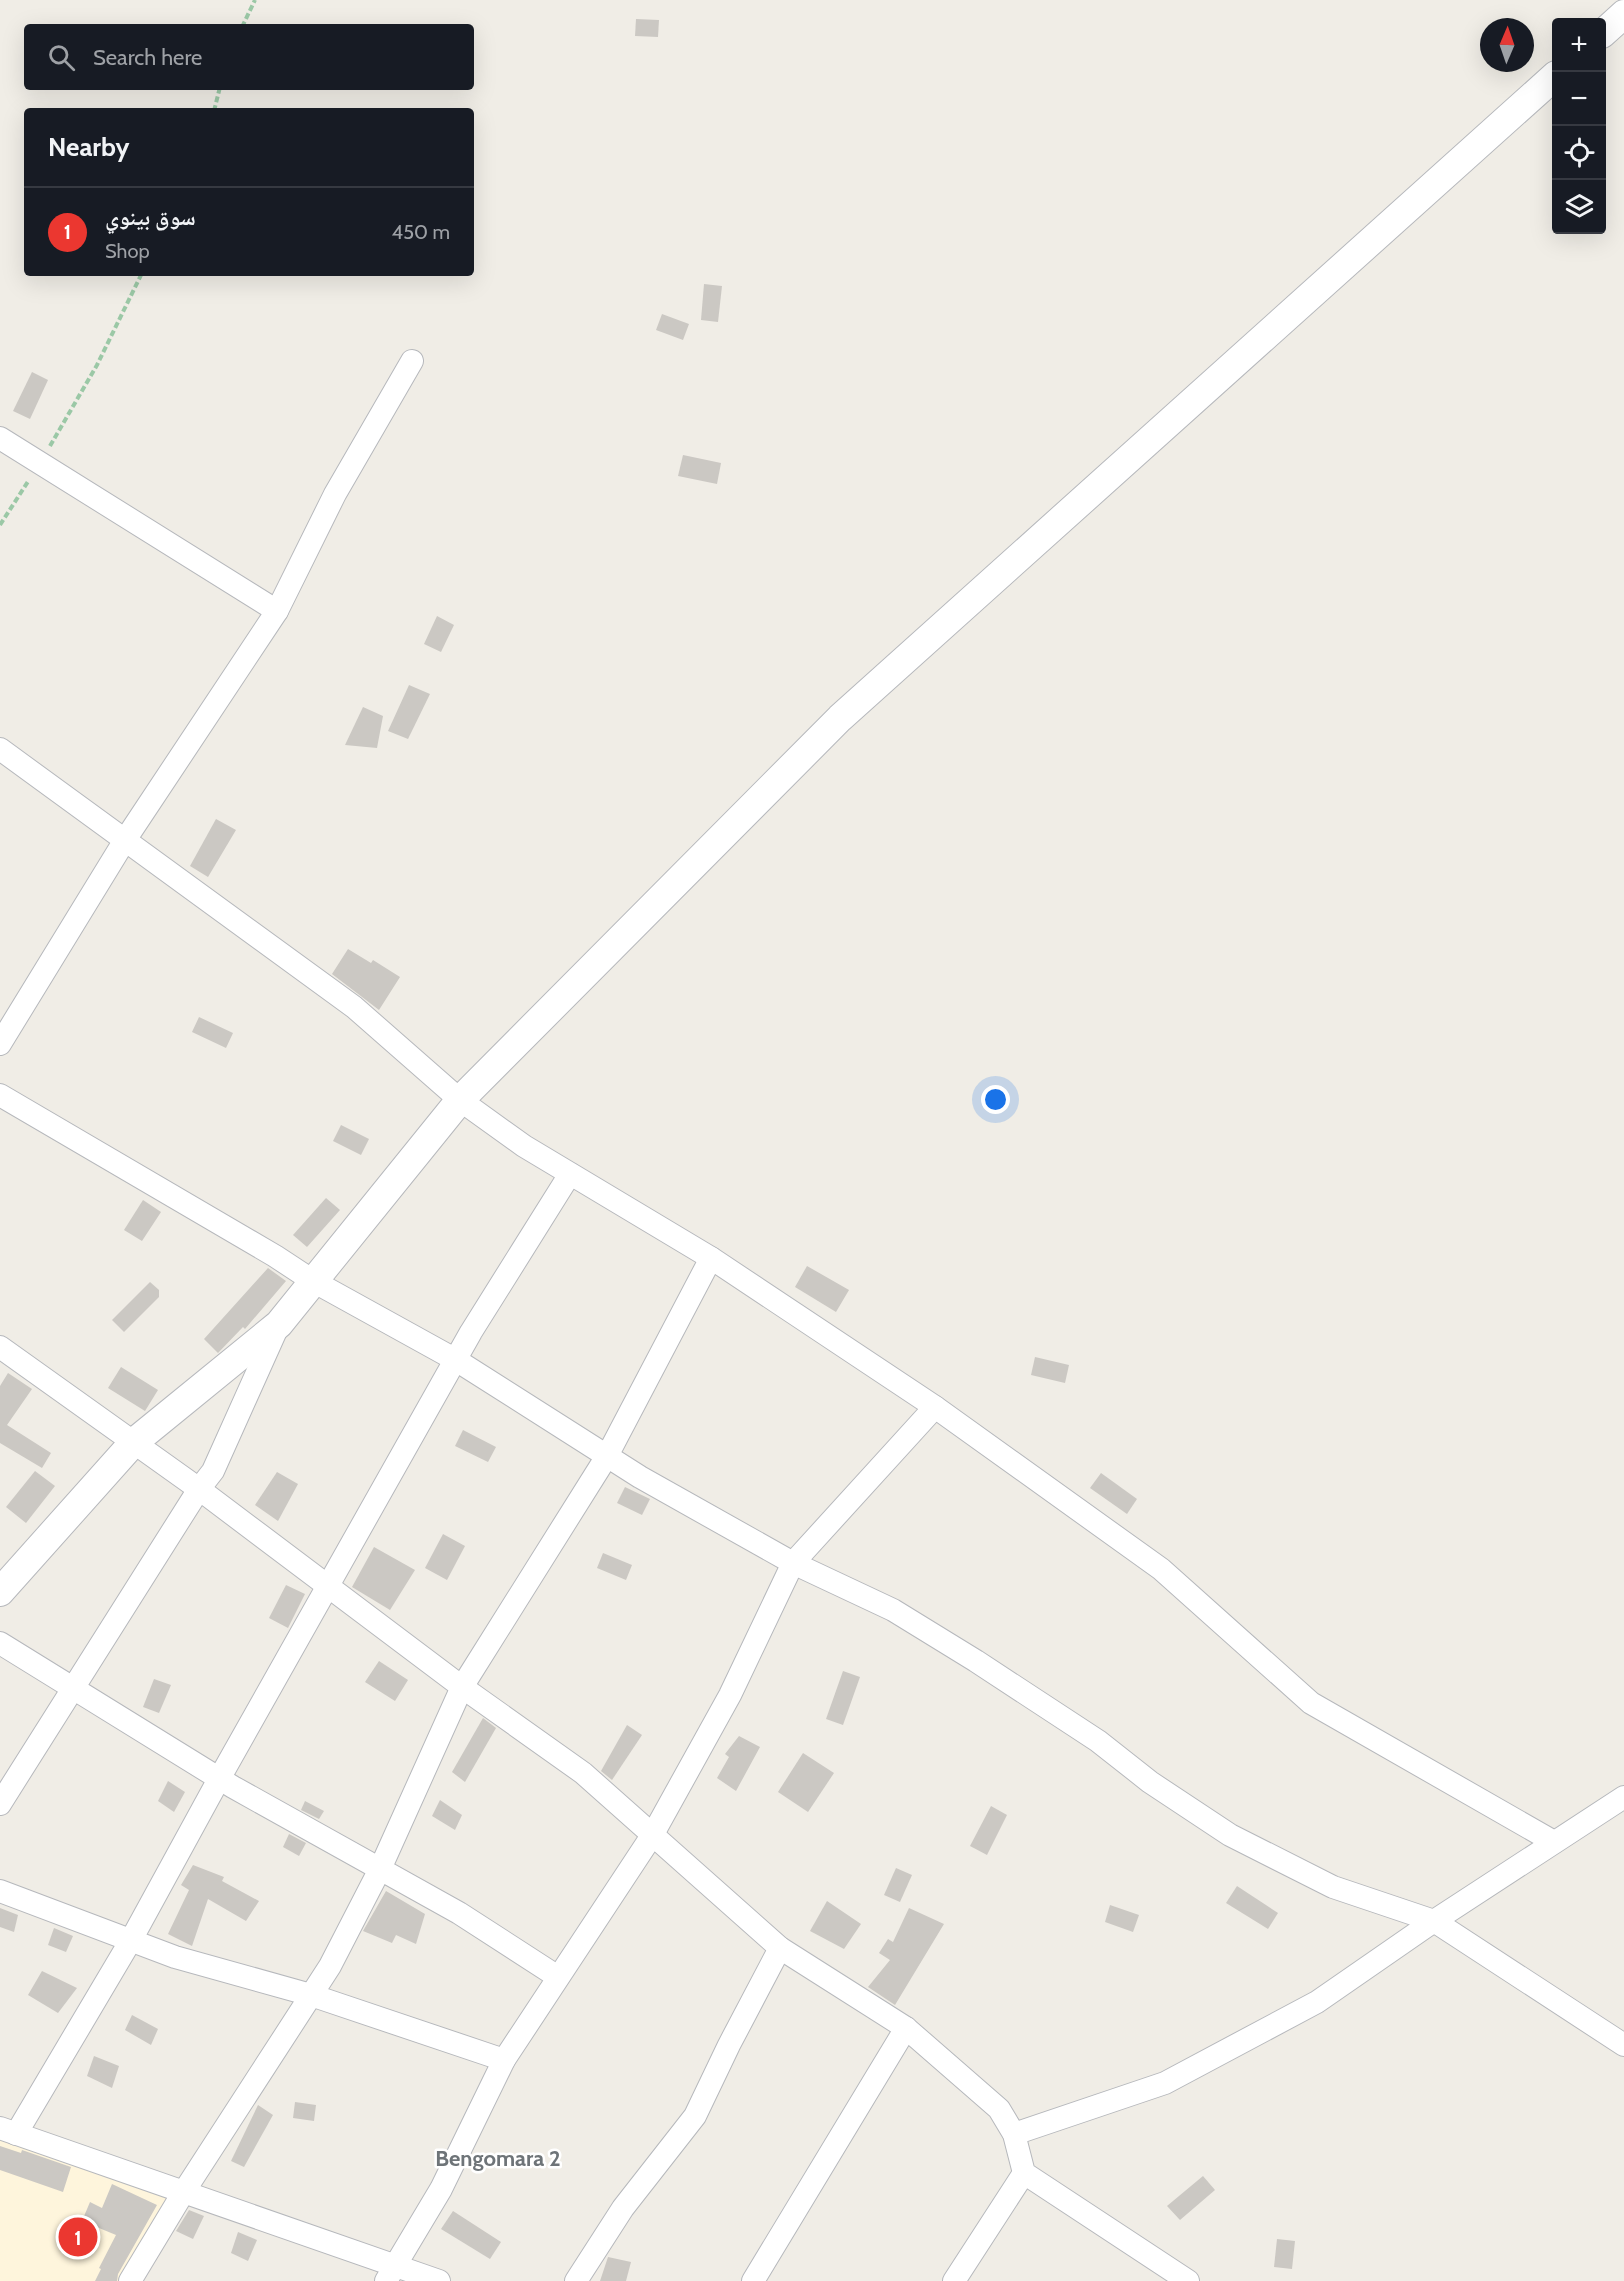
<!DOCTYPE html>
<html lang="en">
<head>
<meta charset="utf-8">
<style>
	body { margin:0; font-family:Cabin,"Noto Naskh Arabic",sans-serif; background:#20242c; color:#f1f3f6 }
	.controls { position:absolute; right:18px; top:18px; display:grid; overflow:hidden; border-radius:6px; box-shadow:0 6px 24px #0002 }
	.controls button { width:54px; height:54px; display:grid; place-items:center; padding:0; border:0; border-bottom:2px solid #363941; background:#171b24; color:#f1f3f6; font:30px sans-serif }
	.compass { position:absolute; left:1480px; top:18px; width:54px; height:54px; border-radius:50%; background:#171b24; box-shadow:0 6px 24px #0002; rotate:2deg }
	.you { position:absolute; left:996px; top:1100px; width:21px; height:21px; margin:-15px; border:4px solid #fff; border-radius:50%; background:#1a73e8; box-shadow:0 0 0 9px #1a73e833 }
	.badge { display:grid; place-items:center; width:39px; height:39px; border-radius:50%; background:#eb3730; color:#fff; font-size:20px; font-weight:700 }
	.pin { position:absolute; translate:-50% -50%; border:3px solid #fff; box-shadow:0 2px 6px #0006 }
	.list { margin:0; padding:0; list-style:none }
	h2 { display:flex; justify-content:space-between; align-items:center; height:78px; margin:0; padding:0 24px; font-size:26px }
	h2 small { font-size:20px; font-weight:400; color:#9ea1a6 }
	.list li { display:grid; grid-template-columns:39px 1fr auto; gap:18px; align-items:center; box-sizing:border-box; height:90px; padding:0 24px; border-top:2px solid #363941 }
	.list b { display:block; font-size:22px; white-space:nowrap }
	.list p { margin:0; font-size:20px; white-space:nowrap; color:#9ea1a6 }
	.list em { font-size:20px; font-style:normal; color:#9ea1a6 }
	.icon { flex:none; width:33px; height:33px; fill:none; stroke:currentColor; stroke-width:2; stroke-linecap:round; stroke-linejoin:round }
	.map { position:relative; flex:none; width:1624px; height:2281px; overflow:hidden }
	.search { position:absolute; background:#171b24; box-shadow:0 6px 24px #0002; left:24px; top:24px; width:450px; height:66px; display:flex; align-items:center; gap:15px; box-sizing:border-box; padding:0 21px; border-radius:6px; color:#9ea1a6; font-size:22px }
	.panel { position:absolute; background:#171b24; box-shadow:0 6px 24px #0002; left:24px; top:108px; width:450px; height:168px; border-radius:6px }
	.map>svg:first-child { display:block }
	.commercial { fill:#fef5dc }
	.building { fill:#cbc8c3 }
	.lines { fill:none; stroke-linecap:round; stroke-linejoin:round }
	.minor-casing { stroke:#b6b8bc; stroke-width:24 }
	.tertiary-casing { stroke:#b6b8bc; stroke-width:30 }
	.path { stroke:#9bc8a6; stroke-width:4; stroke-dasharray:6 3; stroke-linecap:butt }
	.minor { stroke:#fff; stroke-width:22 }
	.tertiary { stroke:#fff; stroke-width:28 }
	.labels { text-anchor:middle; stroke-width:5; stroke-linejoin:round; paint-order:stroke }
	.quarter-label { font-size:22px; font-weight:bold; fill:#6e7478; stroke:#fff }
</style>
</head>
<body>
<div class="map">
<svg width="1624" height="2281" viewBox="0 0 1624 2281">
	<rect width="100%" height="100%" fill="#f0ede6"/>
	<polygon class="commercial" points="0,2128 183,2193 130,2281 0,2281"/>
	<g class="building">
		<polygon points="636,19 659,20 658,37 635,36"/>
		<polygon points="704,284 722,286 718,322 701,320"/>
		<polygon points="662,314 689,324 683,340 656,330"/>
		<polygon points="32,372 48,380 30,419 13,411"/>
		<polygon points="683,455 721,463 717,484 678,476"/>
		<polygon points="437,616 454,625 441,652 424,644"/>
		<polygon points="409,685 430,694 408,739 388,731"/>
		<polygon points="363,707 383,716 377,748 345,745"/>
		<polygon points="216,819 236,830 208,877 190,866"/>
		<polygon points="348,949 371,963 373,960 400,977 379,1010 332,974"/>
		<polygon points="199,1017 233,1033 226,1048 192,1032"/>
		<polygon points="341,1125 369,1139 361,1155 333,1141"/>
		<polygon points="326,1198 340,1210 307,1247 293,1235"/>
		<polygon points="143,1200 161,1212 142,1241 124,1230"/>
		<polygon points="807,1266 849,1290 836,1312 795,1287"/>
		<polygon points="268,1268 286,1281 245,1329 243,1327 218,1353 204,1339"/>
		<polygon points="150,1282 159,1290 159,1297 124,1332 112,1320"/>
		<polygon points="1035,1357 1069,1365 1065,1383 1031,1375"/>
		<polygon points="121,1367 158,1390 145,1411 108,1388"/>
		<polygon points="8,1373 32,1389 7,1425 51,1453 42,1468 0,1443 0,1386"/>
		<polygon points="463,1430 496,1447 488,1462 455,1446"/>
		<polygon points="35,1471 55,1486 26,1523 6,1507"/>
		<polygon points="277,1472 298,1484 278,1521 255,1505"/>
		<polygon points="1101,1473 1137,1499 1127,1514 1090,1488"/>
		<polygon points="625,1487 650,1499 642,1515 617,1503"/>
		<polygon points="443,1534 465,1546 447,1580 425,1568"/>
		<polygon points="374,1547 415,1570 390,1610 352,1587"/>
		<polygon points="603,1553 632,1565 626,1580 597,1568"/>
		<polygon points="286,1585 305,1594 288,1628 269,1618"/>
		<polygon points="379,1661 408,1680 395,1701 365,1682"/>
		<polygon points="843,1671 860,1677 843,1725 826,1719"/>
		<polygon points="154,1679 171,1685 159,1713 143,1707"/>
		<polygon points="483,1718 496,1728 465,1782 452,1772"/>
		<polygon points="627,1725 642,1735 612,1780 601,1771"/>
		<polygon points="739,1736 760,1747 736,1791 717,1778 729,1757 725,1754"/>
		<polygon points="803,1753 834,1773 808,1812 778,1792"/>
		<polygon points="168,1781 185,1792 174,1812 158,1801"/>
		<polygon points="440,1800 462,1815 455,1830 432,1816"/>
		<polygon points="305,1801 324,1811 319,1819 301,1810"/>
		<polygon points="991,1806 1007,1815 987,1855 970,1846"/>
		<polygon points="289,1834 306,1843 299,1856 283,1847"/>
		<polygon points="193,1865 224,1877 222,1881 259,1901 246,1921 208,1899 192,1946 168,1934 189,1890 181,1885"/>
		<polygon points="896,1868 912,1875 900,1902 884,1895"/>
		<polygon points="1237,1886 1278,1913 1268,1929 1226,1903"/>
		<polygon points="386,1891 425,1914 416,1944 396,1935 392,1943 363,1931"/>
		<polygon points="827,1901 861,1924 844,1949 810,1931"/>
		<polygon points="1110,1905 1139,1915 1133,1932 1105,1922"/>
		<polygon points="0,1908 18,1915 14,1932 0,1927"/>
		<polygon points="909,1908 944,1924 895,2005 868,1987 890,1960 879,1953 888,1939 893,1942"/>
		<polygon points="54,1928 73,1936 66,1952 48,1945"/>
		<polygon points="42,1971 77,1988 58,2013 28,1995"/>
		<polygon points="132,2015 158,2029 151,2045 125,2030"/>
		<polygon points="94,2056 119,2066 112,2088 87,2076"/>
		<polygon points="295,2102 316,2105 314,2121 293,2118"/>
		<polygon points="258,2105 273,2115 244,2167 231,2161"/>
		<polygon points="0,2146 21,2153 22,2150 71,2167 63,2192 0,2170"/>
		<polygon points="1203,2176 1215,2190 1180,2220 1167,2206"/>
		<polygon points="112,2184 157,2205 118,2274 117,2281 95,2281 101,2269 99,2268 116,2235 82,2221 90,2202 102,2208"/>
		<polygon points="189,2210 204,2216 193,2239 176,2231"/>
		<polygon points="453,2211 501,2242 490,2259 441,2229"/>
		<polygon points="238,2232 257,2240 248,2261 231,2253"/>
		<polygon points="1277,2239 1295,2241 1292,2269 1274,2267"/>
		<polygon points="608,2257 631,2262 626,2281 600,2281"/>
	</g>
	<g class="lines">
		<defs>
			<g id="minor">
				<polyline points="0,438 277,611"/>
				<polyline points="0,749 354,1007 460,1100 524,1146 711,1258 935,1407 1161,1569 1311,1703 1554,1842"/>
				<polyline points="0,1044 125,840 277,611 335,494 412,361"/>
				<polyline points="0,1095 275,1256 313,1281 456,1360 640,1477 793,1563 893,1610 976,1661 1098,1741 1150,1782 1230,1835 1333,1887 1434,1921 1624,2045"/>
				<polyline points="0,1347 199,1489 462,1687 583,1773 780,1948 906,2028 999,2109 1014,2134 1024,2173 1188,2281"/>
				<polyline points="0,1643 233,1787 459,1913 558,1977"/>
				<polyline points="0,1804 199,1489 213,1471 279,1324"/>
				<polyline points="0,1891 175,1957 311,1995 504,2060"/>
				<polyline points="0,2128 439,2281"/>
				<polyline points="16,2134 131,1940 219,1779 471,1332 570,1174"/>
				<polyline points="1014,2134 1165,2083 1317,2002 1434,1921 1624,1797"/>
				<polyline points="130,2281 183,2193 330,1966 380,1869 462,1687 607,1456 711,1258"/>
				<polyline points="386,2281 441,2189 504,2060 653,1834 730,1695 793,1563 935,1407"/>
				<polyline points="576,2281 623,2208 695,2116 729,2045 780,1948"/>
				<polyline points="753,2281 906,2028"/>
				<polyline points="954,2281 1024,2173"/>
			</g>
			<g id="tertiary">
				<polyline points="1602,34 1624,14"/>
				<polyline points="0,1592 133,1443 279,1324 460,1100 840,718 1556,75"/>
			</g>
		</defs>
		<use href="#minor" class="minor-casing"/>
		<use href="#tertiary" class="tertiary-casing"/>
		<g class="path">
			<polyline points="242,27 255,0"/>
			<polyline points="214,111 220,87"/>
			<polyline points="50,446 97,365 142,273"/>
			<polyline points="0,525 29,480"/>
		</g>
		<use href="#minor" class="minor"/>
		<use href="#tertiary" class="tertiary"/>
	</g>
	<g class="labels">
		<g class="quarter-label">
			<text x="498" y="2166">Bengomara 2</text>
		</g>
	</g>
</svg>
<div class="controls">
<button>+</button>
<button>−</button>
<button><svg class="icon" aria-label="locate" viewBox="0 0 24 24"><circle cx="12" cy="12" r="6"/><path d="M12 2v4M12 18v4M2 12h4M18 12h4"/></svg></button>
<button><svg class="icon" aria-label="layers" viewBox="0 0 24 24"><path d="M12 4l9 5-9 5-9-5zM3 14l9 5 9-5"/></svg></button>
</div>
<svg class="compass" viewBox="-18 -18 36 36"><path d="M0-13l5 13h-10z" fill="#e53935"/><path d="M0 13l5-13h-10z" fill="#9ea1a6"/></svg>
<div class="you"></div>
<div class="pin badge" style="left:78px;top:2237px">1</div>
<div class="search"><svg class="icon" aria-label="search" viewBox="0 0 24 24"><circle cx="10" cy="10" r="6"/><path d="M15 15l6 6"/></svg>Search here</div>
<section class="panel">
<h2>Nearby<small></small></h2>
<ul class="list">
<li><span class="badge">1</span><div><b>سوق بينوي</b><p>Shop</p></div><em>450 m</em></li>
</ul>
</section>
</div>
</body>
</html>
